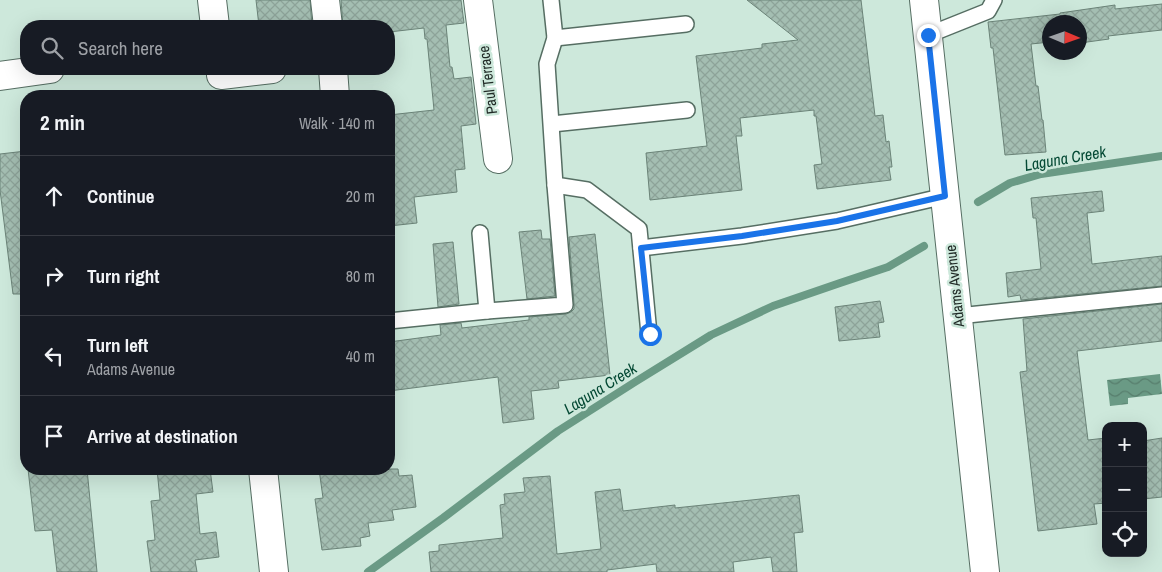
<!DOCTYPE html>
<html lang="en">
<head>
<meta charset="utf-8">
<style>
	body { margin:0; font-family:"Archivo Narrow",sans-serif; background:#20242c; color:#f1f3f6 }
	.controls { position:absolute; right:15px; bottom:15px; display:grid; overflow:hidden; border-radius:10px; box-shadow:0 5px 20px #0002 }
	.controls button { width:45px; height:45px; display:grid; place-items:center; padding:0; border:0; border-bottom:1px solid #363941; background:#171b24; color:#f1f3f6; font:25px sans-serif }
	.compass { position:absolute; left:1042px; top:15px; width:45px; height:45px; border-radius:50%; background:#171b24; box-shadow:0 5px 20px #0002; rotate:92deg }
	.stop { position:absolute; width:15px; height:15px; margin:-11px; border:4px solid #1a73e8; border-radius:50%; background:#fff }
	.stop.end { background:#1a73e8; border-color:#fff; box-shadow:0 1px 5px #0008 }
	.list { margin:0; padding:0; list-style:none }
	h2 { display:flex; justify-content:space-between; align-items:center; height:65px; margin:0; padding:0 20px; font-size:21px }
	h2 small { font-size:16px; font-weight:400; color:#9ea1a6 }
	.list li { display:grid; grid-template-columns:32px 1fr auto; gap:15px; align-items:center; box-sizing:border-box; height:80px; padding:0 20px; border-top:1px solid #363941 }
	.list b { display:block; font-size:19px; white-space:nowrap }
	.list p { margin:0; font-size:16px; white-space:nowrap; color:#9ea1a6 }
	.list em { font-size:16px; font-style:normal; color:#9ea1a6 }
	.icon { flex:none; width:28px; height:28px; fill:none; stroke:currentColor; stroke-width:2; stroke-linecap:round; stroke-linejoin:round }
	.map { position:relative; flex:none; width:1162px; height:572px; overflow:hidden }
	.search { position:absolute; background:#171b24; box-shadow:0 5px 20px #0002; left:20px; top:20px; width:375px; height:55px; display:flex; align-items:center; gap:12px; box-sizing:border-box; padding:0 18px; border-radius:20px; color:#9ea1a6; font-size:19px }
	.panel { position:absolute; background:#171b24; box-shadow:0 5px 20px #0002; left:20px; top:90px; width:375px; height:385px; border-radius:20px }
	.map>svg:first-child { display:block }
	.water { fill:url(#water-waves) }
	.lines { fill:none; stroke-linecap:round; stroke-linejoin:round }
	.stream { stroke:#6a9a85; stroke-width:8 }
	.building { fill:url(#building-cross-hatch); stroke:#6b8378 }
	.lane-casing { stroke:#566e63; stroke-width:18 }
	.street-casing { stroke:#566e63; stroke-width:30 }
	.lane { stroke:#fff; stroke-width:15 }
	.street { stroke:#fff; stroke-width:28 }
	.route { stroke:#1a73e8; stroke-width:6 }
	.labels { text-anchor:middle; stroke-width:5; stroke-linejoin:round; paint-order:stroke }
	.street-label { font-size:15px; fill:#212b27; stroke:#cde8db }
	.water-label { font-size:16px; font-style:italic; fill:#044934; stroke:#cde8db }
</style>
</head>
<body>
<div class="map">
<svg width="1162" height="572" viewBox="0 0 1162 572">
	<defs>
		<pattern id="water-waves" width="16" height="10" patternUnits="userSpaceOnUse" patternTransform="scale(1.25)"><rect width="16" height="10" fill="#6a9a85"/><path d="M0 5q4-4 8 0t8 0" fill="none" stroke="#577e6d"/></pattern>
		<pattern id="building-cross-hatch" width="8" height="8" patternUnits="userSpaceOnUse" patternTransform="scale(1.25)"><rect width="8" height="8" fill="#a4beb2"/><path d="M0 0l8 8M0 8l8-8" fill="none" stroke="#8da399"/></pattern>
	</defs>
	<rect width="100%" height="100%" fill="#cde8db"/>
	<polygon class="water" points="1160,374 1162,394 1128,398 1128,404 1110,406 1107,380"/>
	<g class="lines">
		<g class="stream">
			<polyline points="978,202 1010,183 1041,174 1162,156"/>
			<polyline points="368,572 443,518 558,431 635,382 711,335 773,306 840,283 888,267 924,246"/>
		</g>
	</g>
	<g class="building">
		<polygon points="256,0 310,0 312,26 259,26"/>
		<polygon points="341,0 461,0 464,23 446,25 450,67 452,67 454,79 471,77 476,124 461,126 465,169 455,170 457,192 414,197 417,223 389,226 389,115 434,110 427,39 425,39 424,28 389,32 389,26 343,26"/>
		<polygon points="747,0 861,0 875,116 883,115 886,142 889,141 892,167 889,167 891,180 817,189 814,165 822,164 816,116 814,116 814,110 740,118 742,136 736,136 742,190 650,200 646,153 707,146 696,56 762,48 762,44 798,40"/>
		<polygon points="1162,4 1162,30 1108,36 1109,39 1080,43 1080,22 1050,22 1050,42 1031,44 1036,86 1038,86 1042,120 1043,120 1046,152 1005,155 993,48 991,48 988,22 1060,14 1060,13 1115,5 1115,9"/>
		<polygon points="26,151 26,294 13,294 0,190 0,154"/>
		<polygon points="1102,191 1104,211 1087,213 1092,264 1162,256 1162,286 1021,300 1020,295 1008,297 1006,273 1041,269 1036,218 1033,218 1031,198"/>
		<polygon points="541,230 542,239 550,239 555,296 527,299 519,232"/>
		<polygon points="595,234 610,375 558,381 559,388 531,391 534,419 503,423 498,377 389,391 389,342 441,335 440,325 461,323 462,328 529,320 529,317 566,314 571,312 574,309 574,304 569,237"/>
		<polygon points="453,242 459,304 438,307 433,244"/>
		<polygon points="880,301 884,322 878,323 880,337 839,341 835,307"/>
		<polygon points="1162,304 1162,341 1077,351 1088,440 1106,438 1106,503 1094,504 1097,524 1038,531 1020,372 1027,371 1023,319"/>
		<polygon points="1162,438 1162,497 1143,499 1143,441"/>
		<polygon points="28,469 87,469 97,572 57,572 52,530 35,531"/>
		<polygon points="157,469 210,469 213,492 196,494 200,534 216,532 219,557 195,560 197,572 151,572 147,541 155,540 151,501 160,500"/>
		<polygon points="319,469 398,469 399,476 412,475 416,507 392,510 394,520 368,523 370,536 360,538 361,546 322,550 315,499 323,498"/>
		<polygon points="550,476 557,554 601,549 595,492 620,489 623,511 675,505 675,508 799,495 803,532 794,533 797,572 773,572 771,557 733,562 734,572 657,572 656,564 607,570 607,572 431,572 429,552 439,551 439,545 503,538 500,505 505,504 504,494 525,492 523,478"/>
	</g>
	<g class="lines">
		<defs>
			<g id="lane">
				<polyline points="551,0 555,38 547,64 555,185 587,190 639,229 649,334"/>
				<polyline points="928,35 988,11 994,0"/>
				<polyline points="555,38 686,24"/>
				<polyline points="552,124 687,110"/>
				<polyline points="480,233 487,311 565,305 555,185"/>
				<polyline points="641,248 742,236 837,221 945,196"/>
				<polyline points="958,316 1162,295"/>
				<polyline points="389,321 487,311"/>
			</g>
			<g id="street">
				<polyline points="212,0 215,26"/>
				<polyline points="325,0 328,26"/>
				<polyline points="478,0 498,159"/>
				<polyline points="924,0 985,572"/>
				<polyline points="333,69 335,96"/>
				<polyline points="221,75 272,69"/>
				<polyline points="0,76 50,69"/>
				<polyline points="263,469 274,572"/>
			</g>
		</defs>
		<use href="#lane" class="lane-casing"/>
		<use href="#street" class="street-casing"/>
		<use href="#lane" class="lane"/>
		<use href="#street" class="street"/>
	</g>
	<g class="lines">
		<polyline class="route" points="650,334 641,248 742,236 837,221 945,196 928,35"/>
	</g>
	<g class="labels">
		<g class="street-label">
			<text transform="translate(488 80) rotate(-97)" y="5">Paul Terrace</text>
			<text transform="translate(955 286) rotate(-96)" y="5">Adams Avenue</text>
		</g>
		<g class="water-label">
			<text transform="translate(1065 158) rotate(-10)" y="6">Laguna Creek</text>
			<text transform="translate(600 388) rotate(-32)" y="6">Laguna Creek</text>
		</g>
	</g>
</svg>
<div class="controls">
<button>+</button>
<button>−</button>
<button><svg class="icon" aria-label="locate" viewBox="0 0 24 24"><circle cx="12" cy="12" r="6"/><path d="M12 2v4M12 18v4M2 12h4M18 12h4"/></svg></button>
</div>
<svg class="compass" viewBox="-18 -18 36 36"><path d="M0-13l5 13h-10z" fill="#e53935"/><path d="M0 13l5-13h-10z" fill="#9ea1a6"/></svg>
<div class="stop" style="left:650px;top:334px"></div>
<div class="stop end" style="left:928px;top:35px"></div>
<div class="search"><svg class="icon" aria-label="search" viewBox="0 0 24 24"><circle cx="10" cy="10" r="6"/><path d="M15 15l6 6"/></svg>Search here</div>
<section class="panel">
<h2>2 min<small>Walk · 140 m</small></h2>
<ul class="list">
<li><svg class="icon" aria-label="ahead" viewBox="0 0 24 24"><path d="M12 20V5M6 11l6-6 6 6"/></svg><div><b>Continue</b></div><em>20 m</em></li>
<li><svg class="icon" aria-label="right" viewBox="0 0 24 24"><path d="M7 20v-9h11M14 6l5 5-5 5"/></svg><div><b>Turn right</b></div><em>80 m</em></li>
<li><svg class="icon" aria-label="left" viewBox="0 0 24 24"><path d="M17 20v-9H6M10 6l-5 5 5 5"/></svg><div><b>Turn left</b><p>Adams Avenue</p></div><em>40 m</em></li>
<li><svg class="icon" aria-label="arrive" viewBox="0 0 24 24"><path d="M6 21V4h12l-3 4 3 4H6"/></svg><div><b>Arrive at destination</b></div></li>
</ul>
</section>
</div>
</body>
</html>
